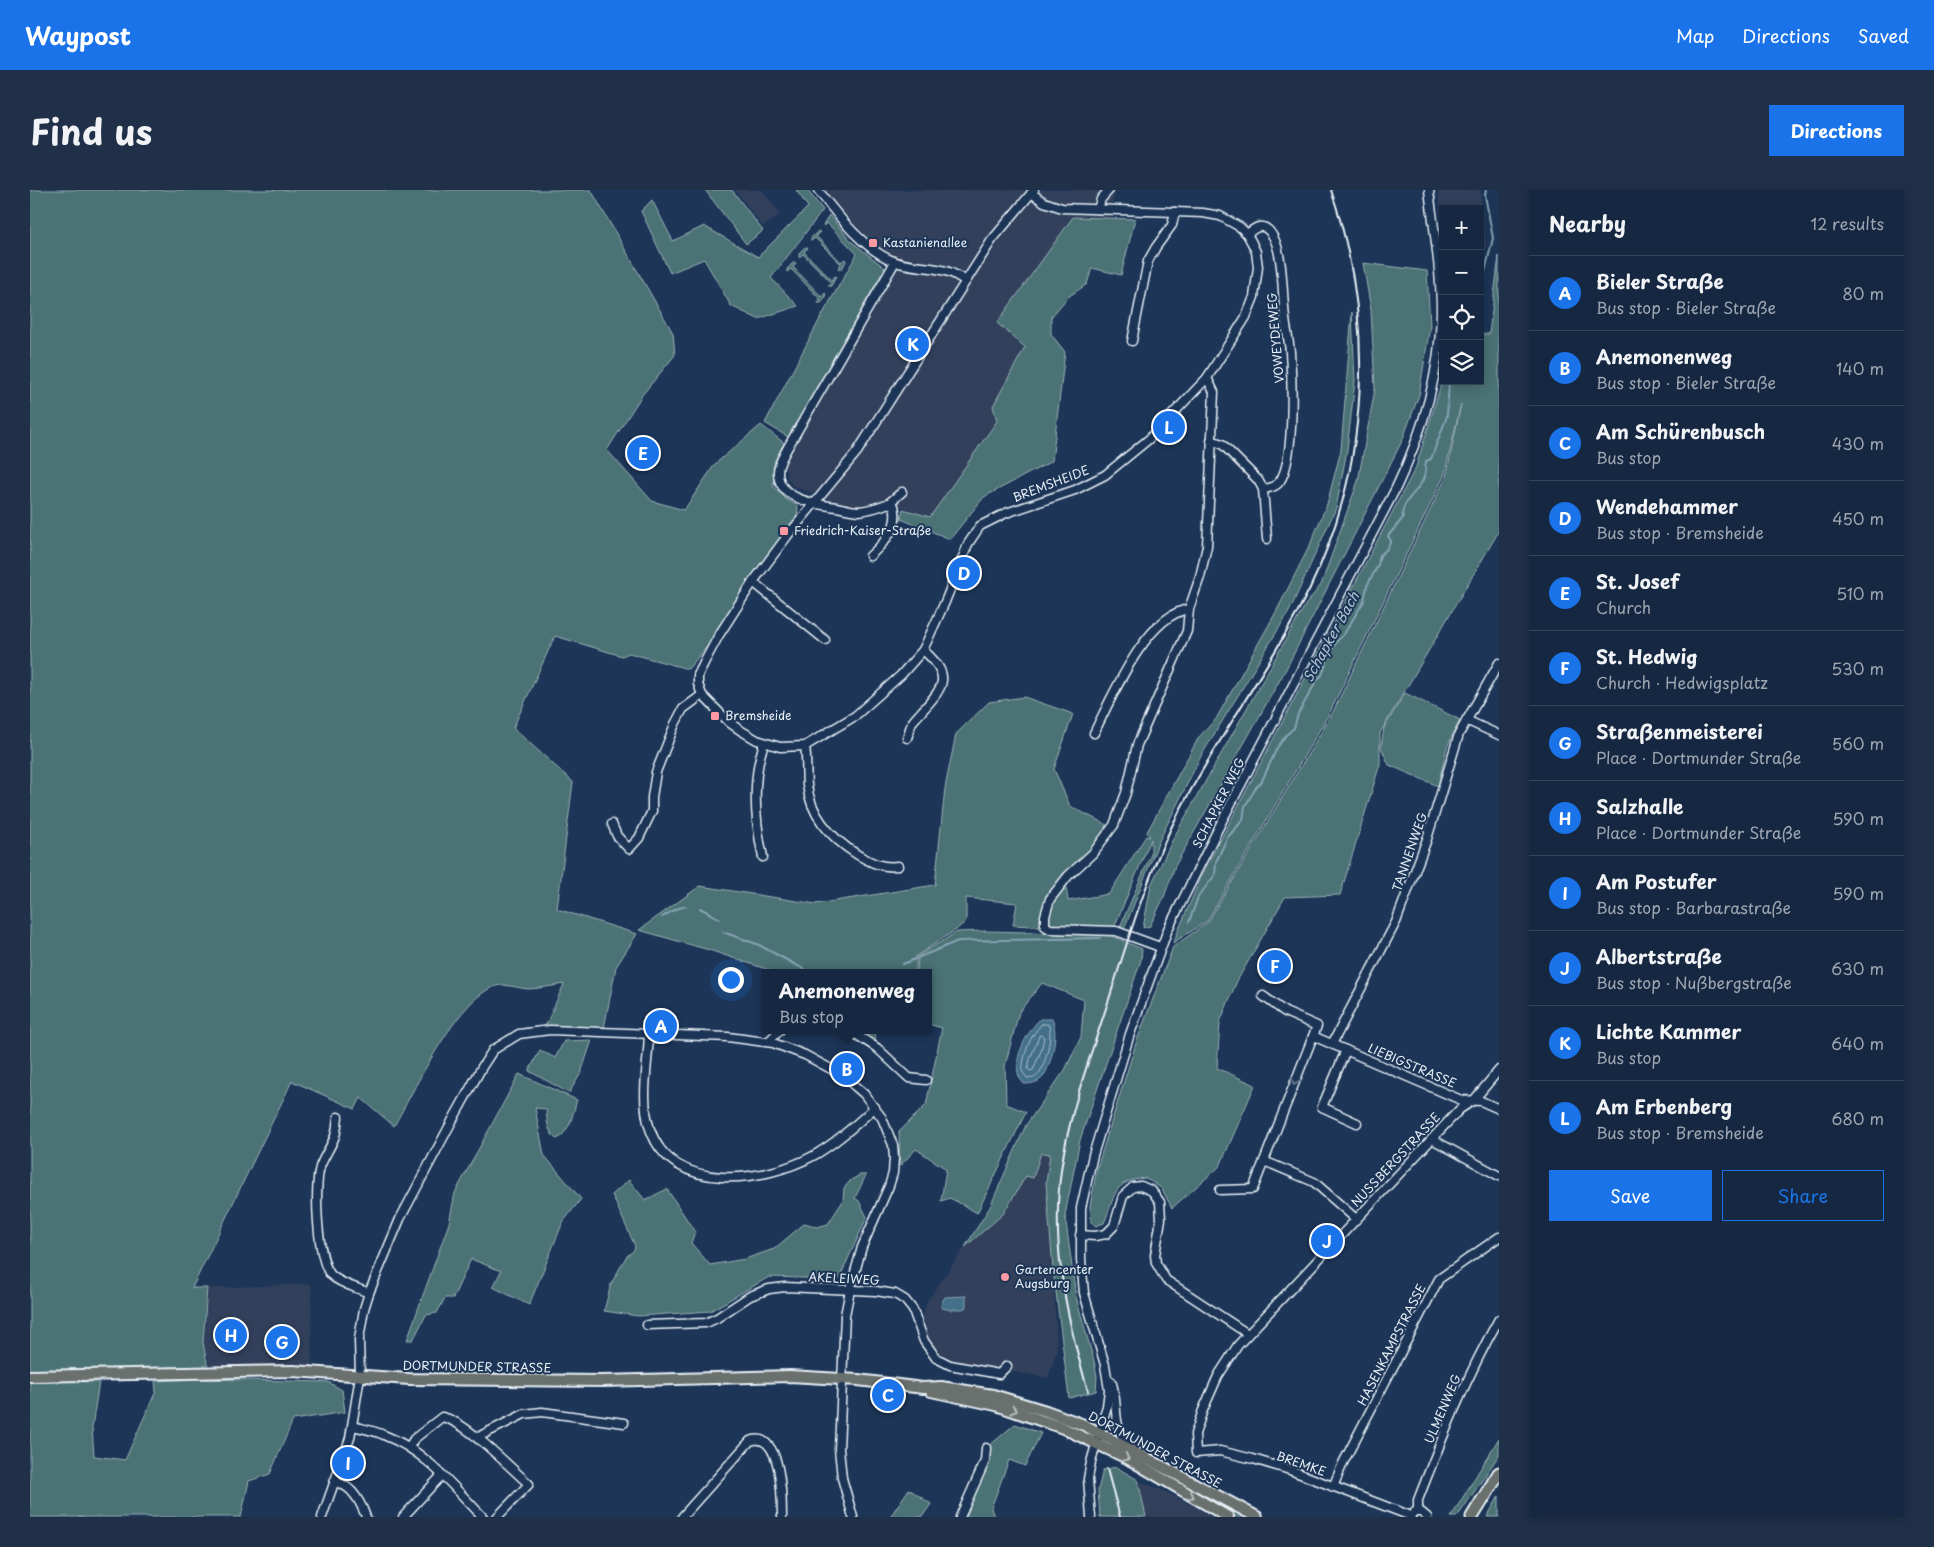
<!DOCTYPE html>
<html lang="en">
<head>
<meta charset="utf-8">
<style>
	body { margin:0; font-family:"Playpen Sans",sans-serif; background:#1f3048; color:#f1f3f6 }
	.controls { position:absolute; right:15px; top:15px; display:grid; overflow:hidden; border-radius:0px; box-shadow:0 2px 12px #0003 }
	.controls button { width:45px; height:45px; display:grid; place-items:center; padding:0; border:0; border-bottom:1px solid #35445a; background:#162841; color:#f1f3f6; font:25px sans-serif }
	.you { position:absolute; left:700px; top:789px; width:18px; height:18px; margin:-12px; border:4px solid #fff; border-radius:50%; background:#1a73e8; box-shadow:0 0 0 8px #1a73e833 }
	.badge { display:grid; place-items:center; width:32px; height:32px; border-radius:50%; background:#1a73e8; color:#fff; font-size:16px; font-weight:700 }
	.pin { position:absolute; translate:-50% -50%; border:2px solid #fff; box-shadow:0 1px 5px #0006 }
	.popup { position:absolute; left:732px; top:779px; width:170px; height:65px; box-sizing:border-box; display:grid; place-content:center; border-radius:0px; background:#162841; filter:drop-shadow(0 1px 4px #0005); font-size:16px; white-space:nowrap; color:#9ea6b1 }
	.popup b { font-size:19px; color:#f1f3f6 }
	.popup::after { content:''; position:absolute; left:50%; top:100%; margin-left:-10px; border:10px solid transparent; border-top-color:#162841 }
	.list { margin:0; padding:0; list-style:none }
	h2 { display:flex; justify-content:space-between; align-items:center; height:65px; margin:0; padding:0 20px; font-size:21px }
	h2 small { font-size:16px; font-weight:400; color:#9ea6b1 }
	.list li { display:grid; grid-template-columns:32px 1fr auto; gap:15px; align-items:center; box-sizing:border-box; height:75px; padding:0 20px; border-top:1px solid #35445a }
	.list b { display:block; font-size:19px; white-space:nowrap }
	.list p { margin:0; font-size:16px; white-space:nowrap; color:#9ea6b1 }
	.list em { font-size:16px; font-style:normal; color:#9ea6b1 }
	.actions { display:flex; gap:10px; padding:15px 20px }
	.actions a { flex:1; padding:11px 0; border:1px solid #1a73e8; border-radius:0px; text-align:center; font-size:18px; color:#1a73e8 }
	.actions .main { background:#1a73e8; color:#fff }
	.icon { flex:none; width:28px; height:28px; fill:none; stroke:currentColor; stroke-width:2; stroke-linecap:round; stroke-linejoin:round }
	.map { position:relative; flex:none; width:1469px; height:1327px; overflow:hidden; border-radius:0px }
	header { display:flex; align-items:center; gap:30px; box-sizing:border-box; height:70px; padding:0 25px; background:#1a73e8; color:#fff }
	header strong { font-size:24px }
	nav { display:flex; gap:28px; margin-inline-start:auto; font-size:18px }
	.intro { display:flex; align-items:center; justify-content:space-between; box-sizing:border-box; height:120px; padding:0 30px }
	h1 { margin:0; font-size:35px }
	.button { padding:12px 22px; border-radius:0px; background:#1a73e8; color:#fff; font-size:18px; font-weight:700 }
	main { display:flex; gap:30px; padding:0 30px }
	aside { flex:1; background:#162841; border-radius:0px; box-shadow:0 2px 12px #0003 }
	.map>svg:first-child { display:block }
	.built { fill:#30415c }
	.green { fill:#4c7274; stroke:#9ab2b6 }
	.water { fill:#447089; stroke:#86a4b5 }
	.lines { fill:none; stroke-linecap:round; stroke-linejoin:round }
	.shore { stroke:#a6bdcc; stroke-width:1 }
	.stream { stroke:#86a4b5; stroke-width:2 }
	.minor-casing { stroke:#e8f1f8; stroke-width:11 }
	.major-casing { stroke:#e8f1f8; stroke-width:14 }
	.highway-casing { stroke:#e8f1f8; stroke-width:15 }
	.minor { stroke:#1d3557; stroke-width:8 }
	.major { stroke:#6b706d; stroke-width:10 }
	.highway { stroke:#6b706d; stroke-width:11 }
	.rail { stroke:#e8f1f8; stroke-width:2 }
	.oneway { stroke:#64778f }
	.oneway2 { stroke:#b6bdc0 }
	.poi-dot { fill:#ff9aa2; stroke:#1d3557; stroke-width:2 }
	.labels { text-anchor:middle; stroke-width:4; stroke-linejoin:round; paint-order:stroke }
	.poi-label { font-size:12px; fill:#e8f1f8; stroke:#1d3557; text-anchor:start }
	.street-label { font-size:12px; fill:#e8f1f8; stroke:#1d3557 }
	.water-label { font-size:14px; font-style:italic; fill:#afc4d1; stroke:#1d3557 }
</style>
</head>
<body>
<header>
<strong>Waypost</strong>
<nav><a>Map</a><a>Directions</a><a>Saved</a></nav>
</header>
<div class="intro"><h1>Find us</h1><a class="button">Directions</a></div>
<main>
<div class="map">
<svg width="1469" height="1327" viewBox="0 0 1469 1327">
	<rect width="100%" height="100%" fill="#1d3557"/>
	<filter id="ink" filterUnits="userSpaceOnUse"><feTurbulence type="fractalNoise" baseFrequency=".02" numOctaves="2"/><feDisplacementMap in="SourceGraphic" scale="10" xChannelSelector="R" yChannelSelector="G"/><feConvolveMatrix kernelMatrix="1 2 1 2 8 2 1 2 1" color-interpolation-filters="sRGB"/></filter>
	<g filter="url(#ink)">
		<g class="built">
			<polygon points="705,0 732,0 750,24 733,37"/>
			<polygon points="791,0 1086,0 1078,28 1043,27 967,133 995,157 963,216 967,231 900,327 859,313 828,320 763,296 758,289 754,272 757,253 853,98 865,66 851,61"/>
			<polygon points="1408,0 1450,0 1456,55 1450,91 1450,19 1413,19 1413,40"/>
			<polygon points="1012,963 1020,964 1016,993 1022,1059 1027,1161 1018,1188 919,1170 904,1157 897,1145 893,1128 897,1111 935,1057 973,1024 996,985 1003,988"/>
			<polygon points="281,1094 282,1177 179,1179 174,1152 178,1098"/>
			<polygon points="1108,1290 1141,1304 1183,1327 1116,1327"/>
		</g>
		<g class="green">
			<path d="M0 0H561L643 143 645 165 612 205 577 260 622 311 654 320 685 274 731 235 754 253 745 270 743 296 756 309 768 316 767 328 719 391 681 452 658 479 599 463 592 466 525 446 483 538 543 592 527 719 607 744 586 777 574 838 515 837 534 794C523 796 511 798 500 799 490 799 475 793 466 796 427 808 384 901 364 936L331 908 325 919 262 891 162 1098H177L173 1152 178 1179 76 1183 4 1180 0 1189Z"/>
			<polygon points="675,0 702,0 733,41 716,54"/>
			<polygon points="766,0 777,0 793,20 741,88 768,116 728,129 701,116 674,69 640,83 611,21 622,10 643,51 674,36 728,67 778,17"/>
			<polygon points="799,25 822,52 855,78 758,247 735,233 790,129 827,64 797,33 793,36"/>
			<polygon points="1043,27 1105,29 1091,85 1062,78 1057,94 1038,107 1021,127 1021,144 1035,162 1022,271 954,307 920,349 871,329 873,319 900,327 967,231 963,216 995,157 967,133"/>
			<polygon points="788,41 790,42 786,46 811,72 815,69 816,71 812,79 808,79 811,74 785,48 781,51 781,48"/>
			<polygon points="775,57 778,58 774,62 802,90 805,86 806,87 801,96 798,96 801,92 773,64 769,67 769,63"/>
			<path d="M1469 66V341L1350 543V574L1310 705 1255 707 1207 791 1190 832 1187 878 1225 895 1190 976 1142 1018 1132 999 1116 988C1081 991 1086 1006 1074 1033L1066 1036 1061 1032 1060 1016 1067 978 1107 850 1143 757 1178 732 1302 524 1416 287 1431 214 1414 286 1299 524 1177 731 1143 753 1172 685 1386 277 1413 188V191H1450V144H1459Z"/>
			<polygon points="764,72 766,73 763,77 792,107 795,103 796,107 791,113 788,113 790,109 761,79 757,82 757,79"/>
			<polygon points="1333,73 1397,81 1400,136 1389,205 1372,251 1256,479 1145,676 1134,707 1120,736 1113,738 1121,695 1144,647 1276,414 1291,395 1328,291 1345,199 1341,120"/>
			<polygon points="1322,122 1325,191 1317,260 1306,318 1260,420 1171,566 1129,651 1095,737 1090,737 1121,664 1121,649 1083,740 983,735 987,713 936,708 936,731 926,740 886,766 886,783 748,783 679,760 609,740 670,696 786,714 905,695 915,598 926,544 959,512 994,507 1043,524 1024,579 1040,616 1077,635 1036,697 1038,711 1079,704 1116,646 1120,647 1117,642 1169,547 1186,529 1246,422 1280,355 1297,314 1311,260"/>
			<polygon points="1375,503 1430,530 1417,557 1408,596 1359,575 1351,557 1354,538"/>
			<polygon points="955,741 1077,744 1112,759 1111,770 1050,950 1035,1025 1046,1107 1064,1171 1067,1186 1066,1201 1039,1208 1023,1078 1016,993 1020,964 1011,963 1003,988 996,986 973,1024 935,1057 960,1017 996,935 1035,880 1051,847 1054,810 1012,793 989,822 975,876 976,914 996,922 947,1023 920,1008 911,1011 916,979 886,959 870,976 869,942 896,915 912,838 898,834 898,783 887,783 888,766 927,742"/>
			<polygon points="826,840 845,840 846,854"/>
			<polygon points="562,850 551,883 539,903 499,881 510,860 525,868 534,851"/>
			<path d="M489 884 547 910 540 934 531 947 526 949C517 940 517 931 516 919L505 918 514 965 551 1009 533 1032 499 1115 463 1097 471 1081 441 1069 423 1108H415L407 1123 396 1125 383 1150H377L419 1033 425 1003Z"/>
			<polygon points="830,985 836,985 825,1008 829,1011 837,1027 809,1089 739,1087 680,1121 608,1126 574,1121 581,1094 596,1067 604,1060 605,1056 582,1005 599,990 615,1010 637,999 665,1042 661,1053 680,1075 715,1069 744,1059 775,1033 787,1037 798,1034 813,1011 814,998 821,990"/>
			<polygon points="170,1189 298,1192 312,1200 315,1222 263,1230 240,1284 219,1291 211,1327 0,1327 0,1191 69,1192 62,1237 64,1266 95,1270 126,1201 125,1191"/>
			<polygon points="985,1234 1011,1243 995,1276 979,1270 961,1318 964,1327 934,1327 959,1256"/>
			<polygon points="1469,1248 1469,1265 1430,1323 1426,1327 1421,1327"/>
			<polygon points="1086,1277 1108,1290 1116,1327 1070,1327 1068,1300 1073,1280"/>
			<polygon points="1139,1286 1217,1327 1207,1327 1200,1324 1138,1288"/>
			<polygon points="879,1299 901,1314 892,1327 860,1327"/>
			<polygon points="1469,1306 1469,1327 1457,1327"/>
		</g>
		<g class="water">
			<path d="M1010 829H1022C1029 844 1022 873 1013 887 1008 893 1001 894 994 894 977 877 996 843 1010 829Z"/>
			<polygon points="936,1106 936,1117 933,1119 923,1119 921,1120 912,1118 911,1114 915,1107"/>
		</g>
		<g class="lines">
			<g class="shore">
				<path d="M1012 834H1018C1024 843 1015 876 1008 885 1005 888 1001 889 997 888L992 881C994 864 999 846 1012 834Z"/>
				<polygon points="1010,845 1014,847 1011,861 1003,880 1000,881 998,879 1000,869"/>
			</g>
			<g class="stream">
				<polyline points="1450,102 1463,48 1455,5 1456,0"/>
				<polyline points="670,718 690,729"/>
				<polyline points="632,727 646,719 656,716"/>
				<path d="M1159 732 1168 707 1185 685 1186 672 1197 648 1213 630 1215 616 1227 596 1231 593 1247 558 1256 545 1264 538 1268 524 1287 490 1292 485 1300 463 1307 451 1314 444 1334 411 1337 396 1348 375 1350 365 1357 359 1361 351 1358 346 1373 328C1369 311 1390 302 1394 287 1396 283 1395 276 1396 271L1401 269 1417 226 1419 191"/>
				<polyline points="693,742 727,754 781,783"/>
				<polyline points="873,774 928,751 1070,748"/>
			</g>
			<defs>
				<g id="minor">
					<path d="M788 0C807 25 836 62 866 72 883 78 902 76 919 82 925 84 930 88 936 91"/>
					<polyline points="1001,3 1014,12 1032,18 1173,23 1190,26 1210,37 1217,44 1222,53 1226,62 1228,77 1224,107 1216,127 1177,188 1119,249 1075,285 1045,300 976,323 950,336 938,354 915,412 893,460 871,485 825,526 775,556 750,557 727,550 710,540 700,533 672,505 668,494 668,485 675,471 689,445 723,392 758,345 827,262 962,50 1004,0"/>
					<polyline points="1068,19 1071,9 1079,0"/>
					<path d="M1217 44C1225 38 1232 32 1240 42 1254 58 1252 106 1255 128 1256 139 1259 150 1260 162 1262 189 1265 269 1250 291 1246 297 1240 298 1233 299"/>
					<polyline points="1102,151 1118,71 1126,57 1142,35 1145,22"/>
					<polyline points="1181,250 1192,254 1228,290 1233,299 1237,349"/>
					<polyline points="859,313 872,302"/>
					<path d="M840 366C854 353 870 337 864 316L859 313C849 317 839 320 829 321 821 321 813 318 806 317 786 314 748 310 748 282 748 273 754 265 758 257L865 72"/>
					<polyline points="723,392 795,450"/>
					<polyline points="1436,530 1469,545"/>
					<path d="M1064 543C1082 507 1116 425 1159 419"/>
					<path d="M877 548C879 543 880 537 882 533 884 529 889 525 892 521 915 496 922 485 893 460"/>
					<path d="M775 556C777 569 776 582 777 595 781 627 802 649 828 665 842 673 852 678 868 676"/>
					<polyline points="582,634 587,646 599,659 609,648 622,621 622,607 626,582 645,534 653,519 672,505"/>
					<path d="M733 667C725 631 722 588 734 553"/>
					<polyline points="1130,757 1086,741 1020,739 1015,736 1015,726 1020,709 1038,686 1063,663 1084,635 1096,603 1107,555 1157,441 1159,419 1170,387 1177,356 1184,202 1177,188"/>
					<polyline points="819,840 847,858 879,888 896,890"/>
					<path d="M619 844C618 875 610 910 620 939 642 1005 735 992 783 966 806 953 826 935 845 917"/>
					<polyline points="1283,846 1431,910 1451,911 1469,919"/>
					<polyline points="738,852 750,840"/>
					<polyline points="1302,854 1366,732 1397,649 1429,544 1469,473"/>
					<polyline points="1316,860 1292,917 1327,933"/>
					<path d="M308 927C307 933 307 940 305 946 301 957 294 966 290 977 284 997 287 1070 301 1085 310 1094 328 1098 339 1103"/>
					<polyline points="1402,949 1469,986"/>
					<polyline points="1234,971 1284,992 1326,1029"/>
					<polyline points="1190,1000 1223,999 1287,836 1255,822 1233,806"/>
					<polyline points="1050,1045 1065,1046 1076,1044 1084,1036 1093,1006 1103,997 1111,996 1122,1001 1130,1012 1131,1029 1125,1065 1126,1073 1136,1090 1218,1144"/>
					<polyline points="617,1135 676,1133 687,1128 720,1106 739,1099 755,1097 846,1101 865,1104 875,1110 883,1120 894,1151 906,1168 920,1175 969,1184 977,1176"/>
					<path d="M1081 1191C1091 1217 1078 1237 1103 1258"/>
					<path d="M323 1236C334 1239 346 1241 356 1246 396 1261 424 1298 453 1327"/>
					<polyline points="448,1249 452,1245 494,1224 512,1222 594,1233"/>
					<path d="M379 1257 384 1249 412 1227C437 1232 479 1277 499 1294L467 1327"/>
					<path d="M304 1292C321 1294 331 1313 336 1327"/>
					<polyline points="1303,1297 1313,1273 1409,1089 1469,1047"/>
					<path d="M1388 1321V1310C1412 1248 1436 1187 1469 1129"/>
					<polyline points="1385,1322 1391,1322 1397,1327"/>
					<polyline points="1381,1326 1260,1280 1223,1269 1190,1261 1166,1263 1165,1244 1173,1220 1188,1186 1208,1155 1430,919 1444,910 1469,880"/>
					<polyline points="292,1327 320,1248 330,1186 329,1149 334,1119 339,1103 370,1029 421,933 452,877 463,860 489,844 520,840 698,847 743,853 775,865 812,885 834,904 852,928 863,955 864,968 863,983 859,996 832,1057 820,1100 815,1125 809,1259 812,1288 823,1327"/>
					<polyline points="373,1327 412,1285"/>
					<path d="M652 1327 720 1251C752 1239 752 1309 752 1327"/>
					<polyline points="930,1327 955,1271 956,1258"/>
					<path d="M1061 1327 1058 1289 1061 1272 1077 1216 1079 1200 1075 1175 1054 1103 1051 1069V1018L1063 965 1100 844 1138 739 1192 631 1366 298C1393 242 1410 184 1411 122 1411 81 1404 40 1399 0"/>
				</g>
				<g id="major">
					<polyline points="0,1186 263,1181 379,1189 573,1191 760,1186 828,1190 893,1198 911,1197 963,1205 1016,1221 1054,1235 1227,1327"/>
					<polyline points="901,1201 966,1215 1033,1238 1097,1268 1198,1327"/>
				</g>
				<polyline id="highway" points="1442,1327 1469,1283"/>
			</defs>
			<use href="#minor" class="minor-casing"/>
			<use href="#major" class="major-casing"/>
			<use href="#highway" class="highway-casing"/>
			<use href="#minor" class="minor"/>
			<use href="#major" class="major"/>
			<use href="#highway" class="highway"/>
			<g class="rail">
				<path d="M1058 1201C1035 1123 1018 1044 1034 962 1044 908 1064 856 1081 803 1101 740 1120 677 1151 618 1191 543 1242 474 1280 398 1340 273 1345 131 1301 0"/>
				<polyline points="1077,1279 1090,1327"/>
			</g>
		</g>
		<defs><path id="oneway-chevron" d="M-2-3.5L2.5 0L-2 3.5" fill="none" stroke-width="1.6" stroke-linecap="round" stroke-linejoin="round" transform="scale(1.25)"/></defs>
		<use class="oneway" href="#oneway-chevron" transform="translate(1265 892) rotate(111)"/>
		<g class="oneway2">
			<use href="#oneway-chevron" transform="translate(984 1220) rotate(17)"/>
			<use href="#oneway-chevron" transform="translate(1096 1268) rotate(28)"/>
			<use href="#oneway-chevron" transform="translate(1161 1306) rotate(30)"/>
		</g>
	</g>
	<g class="poi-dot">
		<rect x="838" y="48" width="10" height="10" rx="2.5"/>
		<rect x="749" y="336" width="10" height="10" rx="2.5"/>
		<rect x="680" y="521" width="10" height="10" rx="2.5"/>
		<circle cx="975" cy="1087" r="5"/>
	</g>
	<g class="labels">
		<g class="poi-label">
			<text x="853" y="57">Kastanienallee</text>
			<text x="764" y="345">Friedrich-Kaiser-Straße</text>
			<text x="695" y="530">Bremsheide</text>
			<text x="985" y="1084">Gartencenter<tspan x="985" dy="14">Augsburg</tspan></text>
		</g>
		<g class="street-label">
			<text transform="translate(1246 148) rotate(-95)" y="4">VOWEYDEWEG</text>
			<text transform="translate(1021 294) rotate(-21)" y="4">BREMSHEIDE</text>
			<text transform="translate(1189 613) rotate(-63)" y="4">SCHAPKER WEG</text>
			<text transform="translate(1380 662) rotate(-71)" y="4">TANNENWEG</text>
			<text transform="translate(1382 876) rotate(23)" y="4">LIEBIGSTRASSE</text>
			<text transform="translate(1366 970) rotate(-47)" y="4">NUSSBERGSTRASSE</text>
			<text transform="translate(814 1089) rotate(3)" y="4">AKELEIWEG</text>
			<text transform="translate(1362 1155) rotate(-63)" y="4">HASENKAMPSTRASSE</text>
			<text transform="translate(447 1177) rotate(1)" y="4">DORTMUNDER STRASSE</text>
			<text transform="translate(1413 1219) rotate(-67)" y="4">ULMENWEG</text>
			<text transform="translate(1125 1260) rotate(28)" y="4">DORTMUNDER STRASSE</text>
			<text transform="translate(1271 1274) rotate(19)" y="4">BREMKE</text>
		</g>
		<g class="water-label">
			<text transform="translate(1301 447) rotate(-61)" y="5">Schapker Bach</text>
		</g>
	</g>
</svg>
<div class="controls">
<button>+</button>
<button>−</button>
<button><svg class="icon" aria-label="locate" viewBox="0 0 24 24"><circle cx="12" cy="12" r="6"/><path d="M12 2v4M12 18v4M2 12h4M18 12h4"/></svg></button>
<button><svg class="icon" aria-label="layers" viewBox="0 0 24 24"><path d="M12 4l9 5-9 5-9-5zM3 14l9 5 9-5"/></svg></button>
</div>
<div class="you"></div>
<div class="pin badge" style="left:631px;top:836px">A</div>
<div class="pin badge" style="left:817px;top:879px">B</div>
<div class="popup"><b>Anemonenweg</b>Bus stop</div>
<div class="pin badge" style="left:858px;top:1205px">C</div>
<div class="pin badge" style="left:934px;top:383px">D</div>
<div class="pin badge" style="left:613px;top:263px">E</div>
<div class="pin badge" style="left:1245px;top:776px">F</div>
<div class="pin badge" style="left:252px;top:1152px">G</div>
<div class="pin badge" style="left:201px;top:1145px">H</div>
<div class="pin badge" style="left:318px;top:1273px">I</div>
<div class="pin badge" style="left:1297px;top:1051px">J</div>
<div class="pin badge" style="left:883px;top:154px">K</div>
<div class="pin badge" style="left:1139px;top:237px">L</div>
</div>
<aside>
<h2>Nearby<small>12 results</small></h2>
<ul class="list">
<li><span class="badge">A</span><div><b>Bieler Straße</b><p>Bus stop · Bieler Straße</p></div><em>80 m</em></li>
<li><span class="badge">B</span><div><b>Anemonenweg</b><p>Bus stop · Bieler Straße</p></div><em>140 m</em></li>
<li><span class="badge">C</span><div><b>Am Schürenbusch</b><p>Bus stop</p></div><em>430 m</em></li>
<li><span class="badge">D</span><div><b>Wendehammer</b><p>Bus stop · Bremsheide</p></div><em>450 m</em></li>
<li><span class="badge">E</span><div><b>St. Josef</b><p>Church</p></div><em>510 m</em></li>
<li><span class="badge">F</span><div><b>St. Hedwig</b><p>Church · Hedwigsplatz</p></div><em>530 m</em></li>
<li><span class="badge">G</span><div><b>Straßenmeisterei</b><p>Place · Dortmunder Straße</p></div><em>560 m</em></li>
<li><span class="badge">H</span><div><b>Salzhalle</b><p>Place · Dortmunder Straße</p></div><em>590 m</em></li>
<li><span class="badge">I</span><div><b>Am Postufer</b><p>Bus stop · Barbarastraße</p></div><em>590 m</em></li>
<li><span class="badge">J</span><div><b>Albertstraße</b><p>Bus stop · Nußbergstraße</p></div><em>630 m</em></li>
<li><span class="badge">K</span><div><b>Lichte Kammer</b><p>Bus stop</p></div><em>640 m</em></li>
<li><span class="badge">L</span><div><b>Am Erbenberg</b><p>Bus stop · Bremsheide</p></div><em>680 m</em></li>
</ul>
<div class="actions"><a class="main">Save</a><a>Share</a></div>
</aside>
</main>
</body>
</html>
